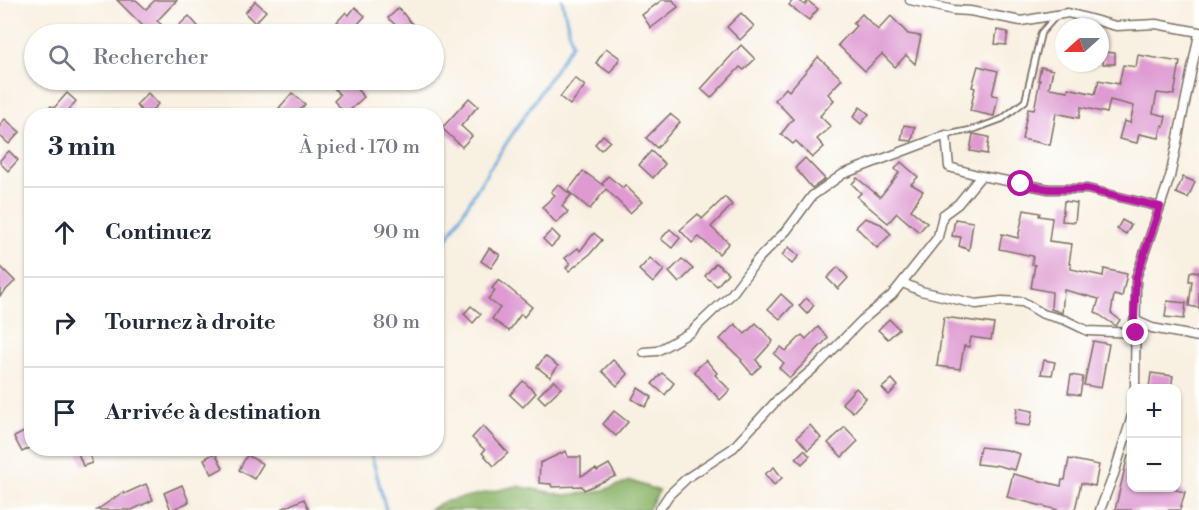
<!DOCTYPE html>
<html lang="fr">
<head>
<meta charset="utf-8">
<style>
	body { margin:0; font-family:"Libre Bodoni",serif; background:#f6f6f7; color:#1f2937 }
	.controls { position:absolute; right:18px; bottom:18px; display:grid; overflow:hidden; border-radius:12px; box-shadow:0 2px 4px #0004 }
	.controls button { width:54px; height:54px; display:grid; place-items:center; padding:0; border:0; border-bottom:2px solid #e0e1e3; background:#fff; color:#1f2937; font:30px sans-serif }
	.compass { position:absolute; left:1055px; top:18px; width:54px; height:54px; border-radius:50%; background:#fff; box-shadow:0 2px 4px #0004; rotate:249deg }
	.stop { position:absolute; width:18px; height:18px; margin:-14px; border:4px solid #b5179e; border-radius:50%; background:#fff }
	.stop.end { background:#b5179e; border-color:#fff; box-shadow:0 2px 6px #0008 }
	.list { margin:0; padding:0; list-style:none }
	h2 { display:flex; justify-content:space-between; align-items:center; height:78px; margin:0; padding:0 24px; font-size:26px }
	h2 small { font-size:20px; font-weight:400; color:#747a83 }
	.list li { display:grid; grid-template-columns:39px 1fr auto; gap:18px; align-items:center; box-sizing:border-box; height:90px; padding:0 24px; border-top:2px solid #e0e1e3 }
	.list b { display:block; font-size:22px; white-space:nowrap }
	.list em { font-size:20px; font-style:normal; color:#747a83 }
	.icon { flex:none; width:33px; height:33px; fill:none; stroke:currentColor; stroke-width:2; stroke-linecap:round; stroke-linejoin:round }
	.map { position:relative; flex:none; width:1199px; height:510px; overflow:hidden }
	.search { position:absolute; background:#fff; box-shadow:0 2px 4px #0004; left:24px; top:24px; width:420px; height:66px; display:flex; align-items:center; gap:15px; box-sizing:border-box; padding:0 21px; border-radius:33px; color:#747a83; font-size:22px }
	.panel { position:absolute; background:#fff; box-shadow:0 2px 4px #0004; left:24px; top:108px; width:420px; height:348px; border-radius:24px }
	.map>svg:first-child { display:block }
	.forest { fill:#90b86e; stroke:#667146; stroke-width:1.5 }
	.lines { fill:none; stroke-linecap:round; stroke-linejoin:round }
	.stream { stroke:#62a4d6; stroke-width:3 }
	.building { fill:#de9ad1 }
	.lane-casing { stroke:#7d6f62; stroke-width:8 }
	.street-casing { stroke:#7d6f62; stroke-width:11 }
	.lane { stroke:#fff; stroke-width:4.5 }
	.street { stroke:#fff; stroke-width:8 }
	.route { stroke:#b5179e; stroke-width:8 }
</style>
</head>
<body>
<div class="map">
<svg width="1199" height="510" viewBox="0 0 1199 510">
	<rect width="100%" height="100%" fill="#fff"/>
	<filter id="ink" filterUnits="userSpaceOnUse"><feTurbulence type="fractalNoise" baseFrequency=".0167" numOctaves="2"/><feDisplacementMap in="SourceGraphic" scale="12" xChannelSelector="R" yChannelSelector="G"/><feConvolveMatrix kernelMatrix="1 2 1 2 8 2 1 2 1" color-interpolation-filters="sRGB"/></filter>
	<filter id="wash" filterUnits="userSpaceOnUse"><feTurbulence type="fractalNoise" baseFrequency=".008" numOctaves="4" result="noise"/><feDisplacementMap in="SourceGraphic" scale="24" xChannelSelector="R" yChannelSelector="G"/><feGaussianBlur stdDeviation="1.35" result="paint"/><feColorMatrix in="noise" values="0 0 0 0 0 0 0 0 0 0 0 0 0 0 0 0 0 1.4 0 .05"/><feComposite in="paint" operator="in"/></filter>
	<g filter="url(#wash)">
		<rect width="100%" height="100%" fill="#f8f0e1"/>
		<polygon class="forest" points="631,481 659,491 648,510 429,510 443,502 517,486 564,495 597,492"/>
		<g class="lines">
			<g class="stream">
				<polyline points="436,257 488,171 572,44 562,0"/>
				<polyline points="372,448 371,453 386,510"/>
			</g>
		</g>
		<g id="blocks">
			<g class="building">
				<polygon points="117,0 136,0 146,9 155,0 177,0 157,21 161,24 151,34"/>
				<polygon points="662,0 673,0 678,7 651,28 642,15"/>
				<polygon points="793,0 798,0 805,5 808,1 818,9 809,20 789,5"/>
				<polygon points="255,1 266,11 255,23 245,13"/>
				<polygon points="355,7 365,16 349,34 337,22 346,12 349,15"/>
				<polygon points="399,8 406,17 421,34 405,34 388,18"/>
				<polygon points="741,13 754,26 740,40 727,27"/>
				<polygon points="862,14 878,30 891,16 908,34 921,36 915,64 906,55 895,67 882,54 865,71 838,45 856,26 853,23"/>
				<polygon points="189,16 202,31 198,34 180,34 175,29"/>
				<polygon points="997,30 1008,32 1006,45 995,44"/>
				<polygon points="741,45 755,59 744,70 740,67 711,98 701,89"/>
				<polygon points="606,48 620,58 610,73 596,63"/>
				<polygon points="1104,52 1115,53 1115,64 1103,64"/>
				<polygon points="1138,55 1180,62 1174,95 1157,93 1153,113 1166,116 1164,126 1162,125 1159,138 1139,134 1137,143 1119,139 1124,121 1130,123 1134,106 1110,100 1107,113 1081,107 1079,118 1056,113 1050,145 1022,139 1028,109 1034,110 1040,80 1038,80 1041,67 1053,70 1049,88 1068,91 1068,88 1095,94 1099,80 1119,84 1123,65 1136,67"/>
				<polygon points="818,57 842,79 828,94 834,100 820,116 831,127 817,139 824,147 812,158 796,141 793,144 781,134 793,119 775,100 786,88 789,91"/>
				<polygon points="978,66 998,71 992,95 998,96 994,116 970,111 975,88 972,87"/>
				<polygon points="575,78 585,86 570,105 560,97"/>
				<polygon points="341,80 348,80 364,97 346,114 334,101 340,95 333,87"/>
				<polygon points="67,93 76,101 64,116 41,116 51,106 54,108"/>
				<polygon points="148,93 158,104 147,116 136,105"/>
				<polygon points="292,93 305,104 295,116 288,116 279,108"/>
				<polygon points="469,98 478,106 461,126 472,136 462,147 442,128"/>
				<polygon points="860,107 869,114 861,124 853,117"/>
				<polygon points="670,114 680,122 657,148 646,138"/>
				<polygon points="5,119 20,132 9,144 0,136 0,124"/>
				<polygon points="904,125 915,127 912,141 901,140"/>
				<polygon points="973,134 989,137 987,154 970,151"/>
				<polygon points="603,135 610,141 601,150 595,144"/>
				<polygon points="9,151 18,160 8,171 0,163 0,160"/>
				<polygon points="651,151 665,164 653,178 639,165"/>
				<polygon points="805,158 825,179 812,188 795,168"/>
				<polygon points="901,162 918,177 911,184 923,191 911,210 927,223 919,232 897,213 888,223 857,197 861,193 852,184 857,178 880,197 899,173 895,169"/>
				<polygon points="583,171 604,186 602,184 608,176 623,188 625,185 642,202 630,213 606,189 590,209 568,191"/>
				<polygon points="1183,177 1195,182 1188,198 1176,193"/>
				<polygon points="558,184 571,195 562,206 568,212 556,223 542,207 555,195 551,192"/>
				<polygon points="725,197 732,205 711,227 729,243 719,254 699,237 692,243 680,230 698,214 702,219"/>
				<polygon points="1064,201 1077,203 1075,222 1062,221"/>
				<polygon points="1024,210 1040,213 1039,216 1052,218 1049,241 1072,244 1069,264 1071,264 1071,269 1103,276 1104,269 1127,274 1122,297 1114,295 1111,313 1120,320 1116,326 1095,312 1099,299 1064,290 1062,313 1051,309 1052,292 1031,288 1035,265 1032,264 1033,256 999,249 1002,234 1018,238"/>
				<polygon points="865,218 881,224 891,234 877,248 856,227"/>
				<polygon points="955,219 973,222 969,250 959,246 961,237 952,236"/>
				<polygon points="1122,220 1131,225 1126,234 1117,229"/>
				<polygon points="670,229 680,238 672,248 661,239"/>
				<polygon points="552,230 560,238 551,247 543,239"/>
				<polygon points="594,233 602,240 590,254 569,271 566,268 570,264 565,258 578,248 580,251"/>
				<polygon points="789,247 799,256 792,264 782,255"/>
				<polygon points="489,248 500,255 491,268 481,261"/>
				<polygon points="650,258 664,270 653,283 639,270"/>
				<polygon points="682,259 693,269 679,283 669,272"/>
				<polygon points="716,263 728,273 717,286 705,276"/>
				<polygon points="0,266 15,281 0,296"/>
				<polygon points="838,267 848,278 838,289 827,278"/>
				<polygon points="1193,271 1199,272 1199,308 1189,306 1192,281 1189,281 1190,272"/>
				<polygon points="499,280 532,307 524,317 521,314 509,331 492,319 500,308 488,299 495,291 492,288"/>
				<polygon points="781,294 793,305 780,319 768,309"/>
				<polygon points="806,298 814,305 807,314 799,306"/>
				<polygon points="1167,301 1186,303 1184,319 1165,317"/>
				<polygon points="471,306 481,314 473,323 464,314"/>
				<polygon points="944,317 994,324 991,340 971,337 969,347 964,346 960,369 937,366"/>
				<polygon points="889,319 899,329 888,339 878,330"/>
				<polygon points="756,323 773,341 756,360 761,366 752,374 741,361 742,360 720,339 735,324 745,334"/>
				<polygon points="818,327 828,338 790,378 779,368 784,363 774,354 781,347 786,351 802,335 806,339"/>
				<polygon points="1093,341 1109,344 1101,388 1084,385"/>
				<polygon points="545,356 558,366 550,377 537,367"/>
				<polygon points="613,360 628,374 617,386 602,371"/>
				<polygon points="706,360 717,373 715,375 730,390 720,400 694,371"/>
				<polygon points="1044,360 1055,362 1052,375 1041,374"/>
				<polygon points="662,373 674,383 665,395 652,384"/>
				<polygon points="1151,373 1173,376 1171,388 1149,388"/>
				<polygon points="1071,375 1083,377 1080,395 1068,393"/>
				<polygon points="892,379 898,386 889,395 882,388"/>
				<polygon points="554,380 561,388 545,403 538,396"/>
				<polygon points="523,381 536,393 523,407 510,395"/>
				<polygon points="638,388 652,397 645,407 632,399"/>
				<polygon points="856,388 866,398 853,412 842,403"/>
				<polygon points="1017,408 1033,411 1030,426 1015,424"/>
				<polygon points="614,411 628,422 616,436 603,424"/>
				<polygon points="810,425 821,438 808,450 797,437"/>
				<polygon points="483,426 508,453 494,466 482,453 485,450 472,438"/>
				<polygon points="845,427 858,441 842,457 828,443"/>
				<polygon points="32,428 32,447 22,452 14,437"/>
				<polygon points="980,447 1007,450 1020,454 1015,470 996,465 995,466 977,464"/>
				<polygon points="88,450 92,463 83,466 78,453"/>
				<polygon points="804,450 810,456 802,464 796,458"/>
				<polygon points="566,451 568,457 581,457 581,476 596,469 597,471 609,464 616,476 584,490 582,486 552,487 551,484 539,483 540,463"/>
				<polygon points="215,453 223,468 212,474 204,459"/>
				<polygon points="247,455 263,464 254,479 239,470"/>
				<polygon points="1128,455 1131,456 1131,488 1167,488 1185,492 1180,510 1115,510"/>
				<polygon points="1069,459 1099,465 1095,486 1081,483 1075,510 1058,510 1007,497 1013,474 1061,486 1062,480 1065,480"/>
				<polygon points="774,467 782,478 774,485 765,474"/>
				<polygon points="146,484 153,500 132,510 97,510 123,492 124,494"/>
				<polygon points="182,485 189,502 171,510 164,493"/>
				<polygon points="304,499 309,510 279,510"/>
			</g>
		</g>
	</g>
	<g filter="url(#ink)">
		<use href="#blocks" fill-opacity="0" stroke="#7d6f62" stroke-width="1.5"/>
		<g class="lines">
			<defs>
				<polyline id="lane" points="946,135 975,129 1002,119 1025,101 1041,33 1056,16"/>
				<g id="street">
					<polyline points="910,0 953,10 970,11 1021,21 1068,13 1116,26 1156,24 1199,32"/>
					<polyline points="903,283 921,291 976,304 1002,301 1023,302 1043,314 1065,320 1088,331 1136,333"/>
					<polyline points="1134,320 1152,328 1199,337"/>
					<polyline points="644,352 657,351 691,332 713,311 731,295 758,259 787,230 812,196 843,174 946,135 949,167 981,176"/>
					<polyline points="1135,388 1136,278 1170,177 1199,34"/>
					<polyline points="659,510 669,495 687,478 733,448 779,398 820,363 861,321 892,295 938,237 943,215 958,204 981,176 1049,189 1087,189 1160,207"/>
					<polyline points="1100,510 1114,474 1132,416"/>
				</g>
			</defs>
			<use href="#lane" class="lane-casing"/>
			<use href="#street" class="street-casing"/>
			<use href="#lane" class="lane"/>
			<use href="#street" class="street"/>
		</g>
	</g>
	<g class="lines" filter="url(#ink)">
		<polyline class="route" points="1021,184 1049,189 1087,189 1160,207 1136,278 1134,320 1136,333"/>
	</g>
</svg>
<div class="controls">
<button>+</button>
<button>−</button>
</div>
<svg class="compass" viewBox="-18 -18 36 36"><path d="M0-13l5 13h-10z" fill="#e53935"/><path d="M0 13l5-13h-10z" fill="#747a83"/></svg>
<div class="stop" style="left:1021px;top:184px"></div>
<div class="stop end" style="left:1136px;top:333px"></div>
<div class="search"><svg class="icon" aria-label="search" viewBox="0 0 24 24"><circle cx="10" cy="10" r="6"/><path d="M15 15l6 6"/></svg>Rechercher</div>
<section class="panel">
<h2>3 min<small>À pied · 170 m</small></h2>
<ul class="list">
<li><svg class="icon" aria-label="ahead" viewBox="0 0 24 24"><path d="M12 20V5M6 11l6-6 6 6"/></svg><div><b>Continuez</b></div><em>90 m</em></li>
<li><svg class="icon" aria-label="right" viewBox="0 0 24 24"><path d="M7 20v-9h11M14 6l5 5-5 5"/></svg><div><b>Tournez à droite</b></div><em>80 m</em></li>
<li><svg class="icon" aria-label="arrive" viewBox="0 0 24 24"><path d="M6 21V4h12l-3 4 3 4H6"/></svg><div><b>Arrivée à destination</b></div></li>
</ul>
</section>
</div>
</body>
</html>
